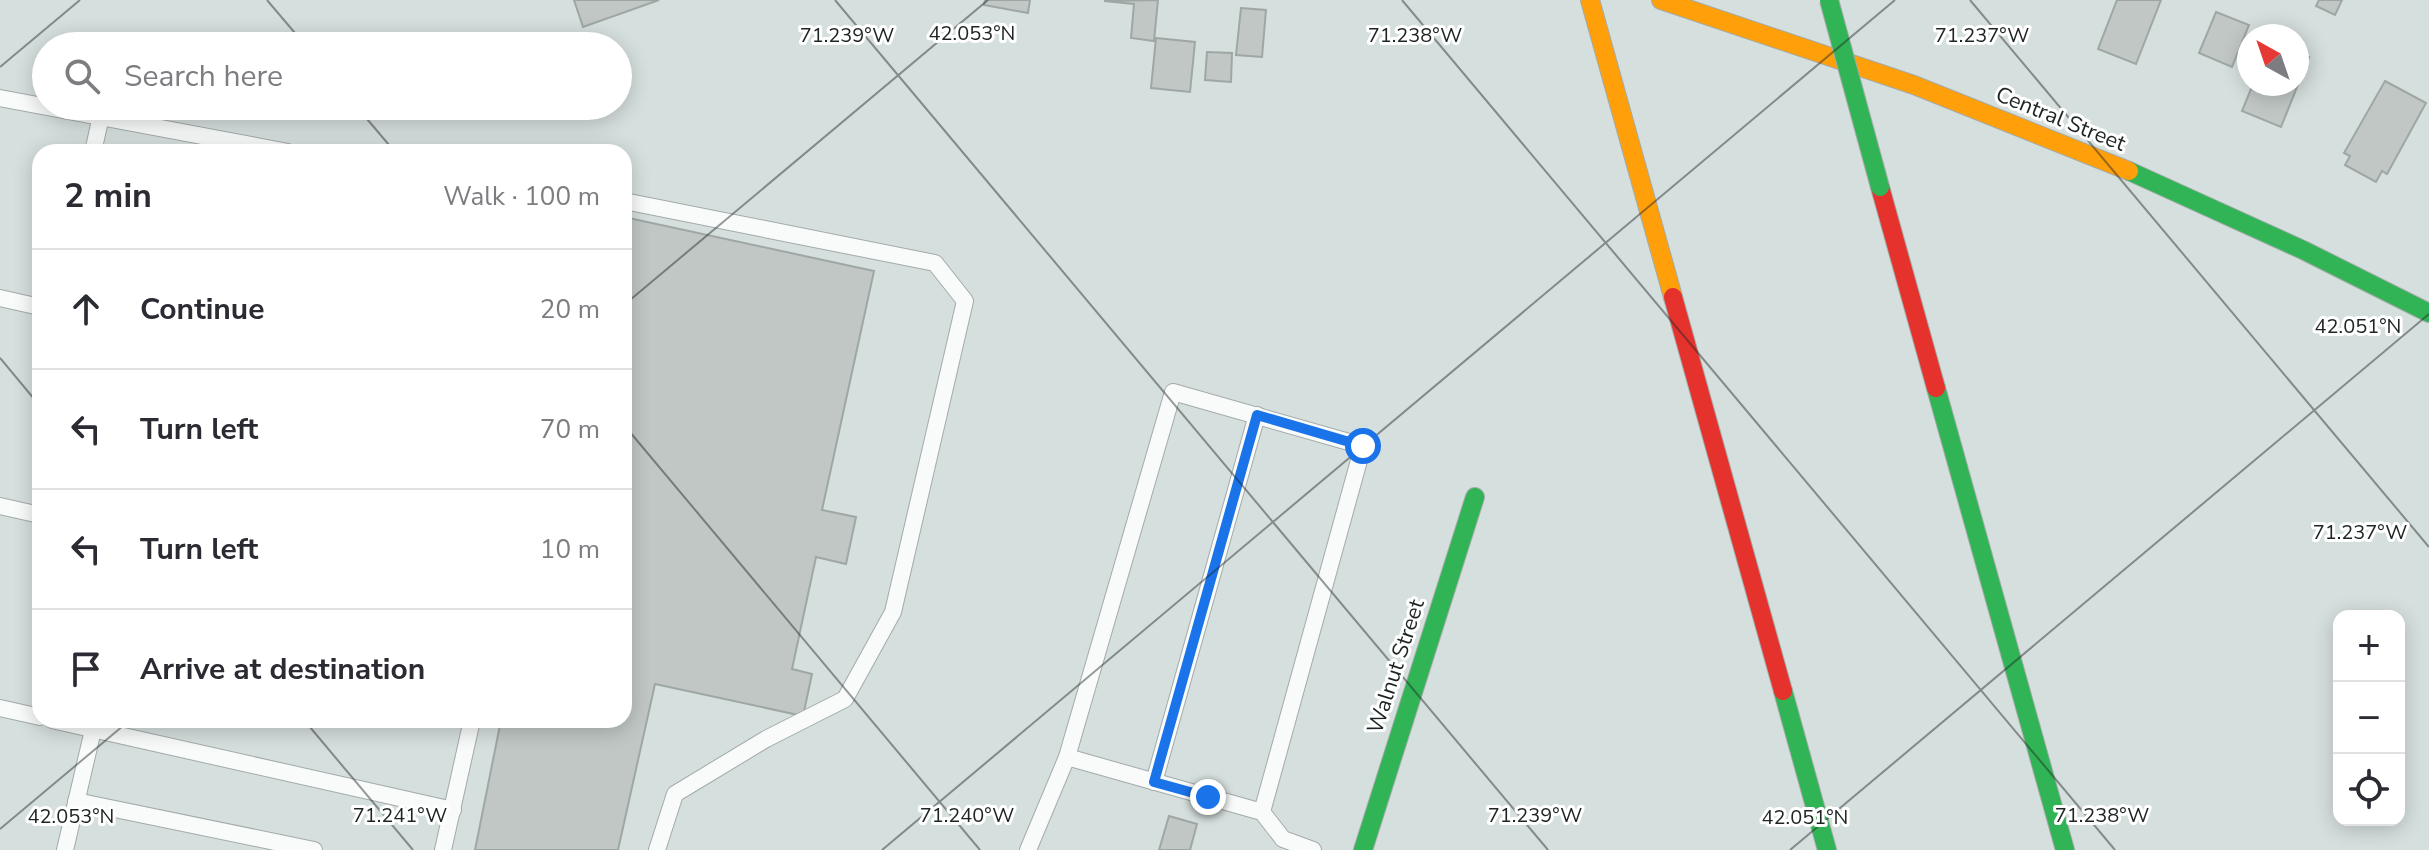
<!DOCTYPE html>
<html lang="en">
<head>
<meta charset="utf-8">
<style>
	body { margin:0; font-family:"Nunito Sans",sans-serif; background:#f7f7f7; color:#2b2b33 }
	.controls { position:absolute; right:24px; bottom:24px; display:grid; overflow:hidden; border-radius:16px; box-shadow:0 4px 20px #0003 }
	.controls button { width:72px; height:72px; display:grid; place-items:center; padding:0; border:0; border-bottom:2px solid #e1e1e2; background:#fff; color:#2b2b33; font:40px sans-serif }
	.compass { position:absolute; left:2237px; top:24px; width:72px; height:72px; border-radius:50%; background:#fff; box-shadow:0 4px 20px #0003; rotate:320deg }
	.stop { position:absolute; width:24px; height:24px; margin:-18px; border:6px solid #1a73e8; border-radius:50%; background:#fff }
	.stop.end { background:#1a73e8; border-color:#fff; box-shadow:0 2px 8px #0008 }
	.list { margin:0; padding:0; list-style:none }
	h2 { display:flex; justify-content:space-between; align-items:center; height:104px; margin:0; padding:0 32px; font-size:34px }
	h2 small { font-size:26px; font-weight:400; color:#7c7c81 }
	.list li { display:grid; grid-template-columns:52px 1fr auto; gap:24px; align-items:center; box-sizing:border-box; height:120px; padding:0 32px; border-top:2px solid #e1e1e2 }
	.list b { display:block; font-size:30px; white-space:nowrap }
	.list em { font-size:26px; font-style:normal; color:#7c7c81 }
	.icon { flex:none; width:44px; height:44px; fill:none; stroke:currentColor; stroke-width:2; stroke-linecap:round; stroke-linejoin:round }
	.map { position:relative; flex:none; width:2429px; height:850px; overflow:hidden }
	.search { position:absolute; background:#fff; box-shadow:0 4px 20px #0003; left:32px; top:32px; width:600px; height:88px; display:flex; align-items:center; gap:20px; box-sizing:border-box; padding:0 28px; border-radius:44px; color:#7c7c81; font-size:30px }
	.panel { position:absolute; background:#fff; box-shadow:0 4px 20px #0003; left:32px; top:144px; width:600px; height:584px; border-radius:24px }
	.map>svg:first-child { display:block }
	.building { fill:#c0c7c5; stroke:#9fa7a5; stroke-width:2 }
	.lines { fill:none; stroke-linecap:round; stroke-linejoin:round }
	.lane-casing { stroke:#a3aba9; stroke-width:18 }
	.fast-casing { stroke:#a3aba9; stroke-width:20 }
	.slow-casing { stroke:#a3aba9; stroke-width:20 }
	.jam-casing { stroke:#a3aba9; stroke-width:20 }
	.lane { stroke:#f9fafa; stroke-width:16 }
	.fast { stroke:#30b455; stroke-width:18 }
	.slow { stroke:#ff9f0a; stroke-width:18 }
	.jam { stroke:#e5322d; stroke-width:18 }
	.fast-bridge-casing { stroke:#a3aba9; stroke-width:20; stroke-linecap:butt }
	.fast-bridge { stroke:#30b455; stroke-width:18 }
	.route { stroke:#1a73e8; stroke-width:10 }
	.ticks { fill:none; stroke:#1e2423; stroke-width:2; stroke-opacity:0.45 }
	.labels { text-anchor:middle; stroke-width:6; stroke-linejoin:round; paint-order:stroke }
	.street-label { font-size:22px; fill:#1e2423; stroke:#fff }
	.ticks-label { font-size:20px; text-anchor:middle; fill:#1e2423; stroke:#fff; stroke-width:6; stroke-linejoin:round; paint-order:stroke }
</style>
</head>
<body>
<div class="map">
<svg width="2429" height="850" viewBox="0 0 2429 850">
	<rect width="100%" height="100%" fill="#d5dfdd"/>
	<g class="building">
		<polygon points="574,0 659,0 583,27"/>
		<polygon points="985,0 1030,0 1028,13 984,5"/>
		<polygon points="1158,0 1154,41 1131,38 1134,4 1104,1"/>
		<polygon points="2117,0 2161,0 2136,64 2098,49"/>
		<polygon points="2319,0 2342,0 2335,15 2316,6"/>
		<polygon points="1241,8 1266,10 1262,57 1236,55"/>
		<polygon points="2216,12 2249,25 2232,67 2199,53"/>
		<polygon points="1156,38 1195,42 1190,92 1151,88"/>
		<polygon points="1207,52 1232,53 1231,82 1205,80"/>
		<polygon points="2297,52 2309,57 2281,127 2242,111 2253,84 2297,84"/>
		<polygon points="2385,81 2426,103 2387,174 2382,171 2376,182 2345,165 2350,156 2344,153"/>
		<polygon points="624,217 874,271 822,510 856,517 846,564 816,557 792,669 812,674 803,716 655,684 618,850 475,850 501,720 624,720"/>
		<polygon points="1169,816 1197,824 1190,850 1159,850"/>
	</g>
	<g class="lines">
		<defs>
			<g id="lane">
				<polyline points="0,98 288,152"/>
				<polyline points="93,152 101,116"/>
				<polyline points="624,201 935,263 965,301 893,612 845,699 766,739 675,794 657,850"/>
				<polyline points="0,298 40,307"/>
				<polyline points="0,506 40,515"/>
				<polyline points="0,708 40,717"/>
				<polyline points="52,720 453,810"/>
				<polyline points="1154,782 1257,415"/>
				<polyline points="76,801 314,850"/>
				<polyline points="1262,812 1363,446 1173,392 1067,757 1262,812 1283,839 1313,850"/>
				<polyline points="65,850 93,730"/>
				<polyline points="443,850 472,720"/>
				<polyline points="1028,850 1067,757"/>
			</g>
			<g id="fast">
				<polyline points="2129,171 2303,250 2429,313"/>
				<polyline points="1936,388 2065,850"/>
				<polyline points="1783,691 1827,850"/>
				<polyline points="1363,850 1475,497"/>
			</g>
			<g id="slow">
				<polyline points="1590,0 1673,297"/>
				<polyline points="1661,0 1914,85 2129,171"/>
			</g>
			<g id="jam">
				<polyline points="1880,187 1936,388"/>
				<polyline points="1673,297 1783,691"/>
			</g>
		</defs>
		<use href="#lane" class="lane-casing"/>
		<use href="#fast" class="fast-casing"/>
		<use href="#slow" class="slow-casing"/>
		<use href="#jam" class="jam-casing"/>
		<use href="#lane" class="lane"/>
		<use href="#fast" class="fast"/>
		<use href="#slow" class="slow"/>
		<use href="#jam" class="jam"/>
		<defs>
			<polyline id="fast-bridge" points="1829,0 1880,187"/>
		</defs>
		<use href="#fast-bridge" class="fast-bridge-casing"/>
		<use href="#fast-bridge" class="fast-bridge"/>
	</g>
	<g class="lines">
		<polyline class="route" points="1208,797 1154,782 1257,415 1363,446"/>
	</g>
	<path class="ticks" d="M267 0 306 46M835 0 1548 850M1402 0 2115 850M1970 0 2429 547M0 67 80 0M356 106 395 152M624 305 988 0M0 358 40 406M624 425 980 850M304 720 413 850M0 829 130 720M882 850 1895 0M1790 850 2429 314"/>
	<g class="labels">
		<g class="street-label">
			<text transform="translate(2061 118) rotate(22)" y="8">Central Street</text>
			<text transform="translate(1395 666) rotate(-72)" y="8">Walnut Street</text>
		</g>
	</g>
	<g class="ticks-label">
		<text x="972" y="40">42.053°N</text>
		<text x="1415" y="42">71.238°W</text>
		<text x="1982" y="42">71.237°W</text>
		<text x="847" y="42">71.239°W</text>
		<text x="2358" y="333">42.051°N</text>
		<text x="2360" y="539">71.237°W</text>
		<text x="400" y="822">71.241°W</text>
		<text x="967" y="822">71.240°W</text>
		<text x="1535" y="822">71.239°W</text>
		<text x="2102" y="822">71.238°W</text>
		<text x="71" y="823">42.053°N</text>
		<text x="1805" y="824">42.051°N</text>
	</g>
</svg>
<div class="controls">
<button>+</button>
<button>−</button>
<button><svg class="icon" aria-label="locate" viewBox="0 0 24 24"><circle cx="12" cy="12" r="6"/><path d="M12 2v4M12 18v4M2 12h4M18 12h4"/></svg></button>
</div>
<svg class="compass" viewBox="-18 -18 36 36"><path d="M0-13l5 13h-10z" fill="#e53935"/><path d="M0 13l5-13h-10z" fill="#7c7c81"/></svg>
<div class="stop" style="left:1363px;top:446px"></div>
<div class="stop end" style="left:1208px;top:797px"></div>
<div class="search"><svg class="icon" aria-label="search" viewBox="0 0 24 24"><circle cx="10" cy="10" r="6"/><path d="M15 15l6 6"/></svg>Search here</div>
<section class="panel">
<h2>2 min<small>Walk · 100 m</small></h2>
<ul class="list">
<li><svg class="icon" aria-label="ahead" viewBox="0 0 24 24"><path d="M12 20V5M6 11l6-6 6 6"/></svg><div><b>Continue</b></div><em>20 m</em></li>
<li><svg class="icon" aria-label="left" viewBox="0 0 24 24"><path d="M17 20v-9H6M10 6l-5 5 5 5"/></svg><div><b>Turn left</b></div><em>70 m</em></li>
<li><svg class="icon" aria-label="left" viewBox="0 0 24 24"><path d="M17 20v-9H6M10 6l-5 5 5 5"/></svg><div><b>Turn left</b></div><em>10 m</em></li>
<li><svg class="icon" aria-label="arrive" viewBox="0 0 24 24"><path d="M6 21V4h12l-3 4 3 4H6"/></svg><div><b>Arrive at destination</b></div></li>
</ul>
</section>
</div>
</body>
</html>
